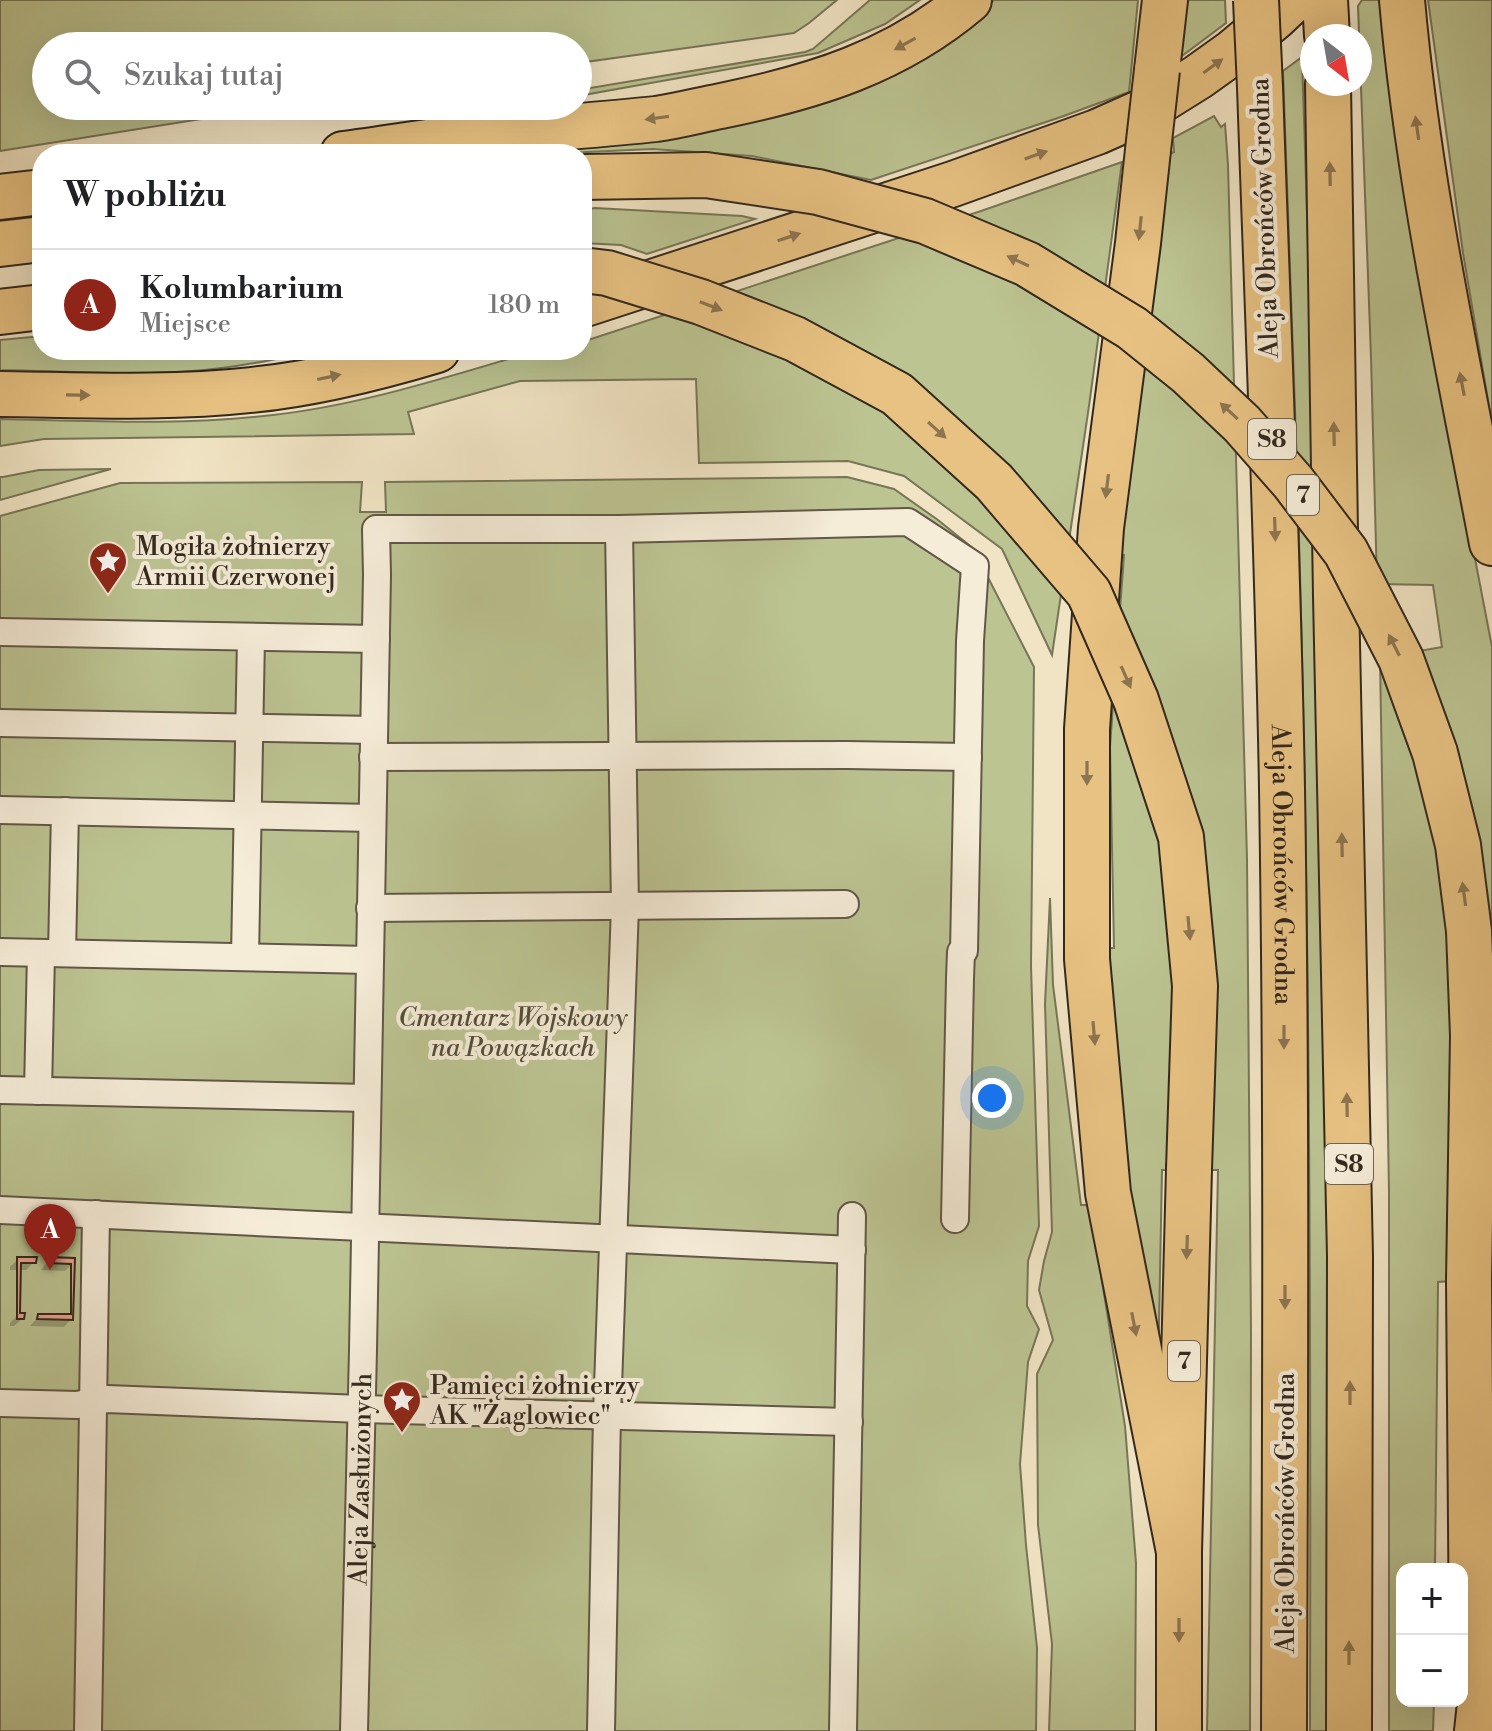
<!DOCTYPE html>
<html lang="pl">
<head>
<meta charset="utf-8">
<style>
	body { margin:0; font-family:"Libre Bodoni",serif; background:#f2f2f2; color:#202124 }
	.controls { position:absolute; right:24px; bottom:24px; display:grid; overflow:hidden; border-radius:16px; box-shadow:0 8px 32px #0002 }
	.controls button { width:72px; height:72px; display:grid; place-items:center; padding:0; border:0; border-bottom:2px solid #e0e0e0; background:#fff; color:#202124; font:40px sans-serif }
	.compass { position:absolute; left:1300px; top:24px; width:72px; height:72px; border-radius:50%; background:#fff; box-shadow:0 8px 32px #0002; rotate:149deg }
	.you { position:absolute; left:992px; top:1098px; width:28px; height:28px; margin:-20px; border:6px solid #fff; border-radius:50%; background:#1a73e8; box-shadow:0 0 0 12px #1a73e833 }
	.badge { display:grid; place-items:center; width:52px; height:52px; border-radius:50%; background:#8f2418; color:#fff; font-size:26px; font-weight:700 }
	.pin { position:absolute; translate:-50% -66px; filter:drop-shadow(0 2px 4px #0008) }
	.pin::after { content:''; position:absolute; top:42px; width:28px; height:24px; background:inherit; clip-path:polygon(0 0,100% 0,50% 100%) }
	.list { margin:0; padding:0; list-style:none }
	h2 { display:flex; justify-content:space-between; align-items:center; height:104px; margin:0; padding:0 32px; font-size:34px }
	h2 small { font-size:26px; font-weight:400; color:#757577 }
	.list li { display:grid; grid-template-columns:52px 1fr auto; gap:24px; align-items:center; box-sizing:border-box; height:112px; padding:0 32px; border-top:2px solid #e0e0e0 }
	.list b { display:block; font-size:30px; white-space:nowrap }
	.list p { margin:0; font-size:26px; white-space:nowrap; color:#757577 }
	.list em { font-size:26px; font-style:normal; color:#757577 }
	.icon { flex:none; width:44px; height:44px; fill:none; stroke:currentColor; stroke-width:2; stroke-linecap:round; stroke-linejoin:round }
	.map { position:relative; flex:none; width:1492px; height:1731px; overflow:hidden }
	.search { position:absolute; background:#fff; box-shadow:0 8px 32px #0002; left:32px; top:32px; width:560px; height:88px; display:flex; align-items:center; gap:20px; box-sizing:border-box; padding:0 28px; border-radius:44px; color:#757577; font-size:30px }
	.panel { position:absolute; background:#fff; box-shadow:0 8px 32px #0002; left:32px; top:144px; width:560px; height:216px; border-radius:32px }
	.map>svg:first-child { display:block }
	.green { fill:#bcc492; stroke:#777658; stroke-width:2 }
	.shadow { fill:#0003 }
	.building { fill:#e9a18d; stroke:#32281e; stroke-width:2 }
	.lines { fill:none; stroke-linecap:round; stroke-linejoin:round }
	.pedestrian-casing { stroke:#625748; stroke-width:30 }
	.primary-casing { stroke:#32281e; stroke-width:48 }
	.motorway-casing { stroke:#32281e; stroke-width:48 }
	.pedestrian { stroke:#f6edd9; stroke-width:26 }
	.primary { stroke:#e8c282; stroke-width:44 }
	.motorway { stroke:#e8c282; stroke-width:44 }
	.primary-bridge-casing { stroke:#32281e; stroke-width:48; stroke-linecap:butt }
	.motorway-bridge-casing { stroke:#32281e; stroke-width:48; stroke-linecap:butt }
	.primary-bridge { stroke:#e8c282; stroke-width:44 }
	.motorway-bridge { stroke:#e8c282; stroke-width:44 }
	.oneway { fill:#8d7550 }
	.labels { text-anchor:middle; stroke-width:8; stroke-linejoin:round; paint-order:stroke }
	.shield { fill:#f6edd9; stroke:#6d6356; stroke-width:2 }
	.shield-label { font-size:24px; font-weight:bold; fill:#32281e }
	.street-label { font-size:26px; fill:#32281e; stroke:#f6edd9 }
	.poi-label { font-size:26px; fill:#32281e; stroke:#f6edd9; text-anchor:start }
	.park-label { font-size:26px; font-style:italic; fill:#544f3b; stroke:#f6edd9 }
</style>
</head>
<body>
<div class="map">
<svg width="1492" height="1731" viewBox="0 0 1492 1731">
	<rect width="100%" height="100%" fill="#f1e4c4"/>
	<filter id="stains"><feTurbulence type="fractalNoise" baseFrequency=".0025" numOctaves="4"/><feColorMatrix values="0 0 0 0 .2 0 0 0 0 .09 0 0 0 0 .02 0 0 0 .5 -.17"/></filter>
	<radialGradient id="worn" r=".72"><stop offset=".6" stop-color="#630" stop-opacity="0"/><stop offset="1" stop-color="#630" stop-opacity=".3"/></radialGradient>
	<g class="green">
		<polygon points="0,0 837,0 809,23 794,33 578,63 578,46 46,46 46,106 283,106 0,151"/>
		<polygon points="870,0 920,0 885,24 818,53 578,96 578,90 805,52 813,49"/>
		<polygon points="994,0 1138,0 1129,92 1061,117 871,180 752,156 653,149 543,154 465,154 952,36"/>
		<polygon points="1181,0 1225,0 1226,23 1178,59"/>
		<polygon points="1362,0 1384,0 1466,512 1492,647 1492,1278 1438,1282 1435,1569 1402,1569 1402,1701 1434,1701 1433,1731 1389,1731 1389,1192 1380,658 1442,647 1433,585 1377,584 1371,357 1358,6"/>
		<polygon points="1428,0 1492,0 1492,424 1463,253"/>
		<path d="M1302 57 1310 306 1330 1331 1328 1731H1310C1311 1300 1310 869 1296 438 1292 315 1287 193 1283 71Z"/>
		<polygon points="1214,116 1221,127 1225,124 1228,165 1247,859 1251,1332 1250,1731 1207,1731 1218,1170 1162,1170 1158,1377 1127,1180 1106,948 1114,948 1110,747 1124,555 1116,552 1165,156 1174,152 1173,138"/>
		<path d="M1122 162 1089 406 1052 655 1002 549 904 476 848 461 699 463 696 379 520 381 408 412 414 434 44 439 0 446V419C91 421 182 426 273 415 361 405 447 377 532 352L534 358 557 350H582V342L981 211Z"/>
		<polygon points="595,208 742,216 755,219 647,254 621,245 582,243 582,210"/>
		<path d="M42 336V350H320C278 359 235 368 192 371 128 376 64 371 0 370V340Z"/>
		<polygon points="111,469 0,500 0,477 3,477 39,470"/>
		<polygon points="847,477 894,489 938,520 980,554 979,560 1034,667 1031,966 1039,1226 1028,1261 1027,1306 1039,1329 1028,1362 1020,1464 1026,1545 1037,1648 1036,1731 0,1731 0,516 120,483 362,482 360,512 386,512 385,482"/>
		<polygon points="1050,898 1053,985 1081,1205 1090,1205 1125,1426 1136,1563 1135,1731 1049,1731 1052,1644 1038,1525 1037,1374 1053,1340 1039,1290 1044,1261 1052,1232 1045,1004"/>
	</g>
	<g class="shadow">
		<polygon points="18,1259 34,1262 26,1270 10,1270 10,1267"/>
		<polygon points="50,1259 73,1263 65,1271 41,1270"/>
		<polygon points="18,1315 23,1318 14,1326 10,1326 10,1323"/>
		<polygon points="39,1316 71,1319 64,1327 30,1326"/>
	</g>
	<g class="building">
		<polygon points="17,1257 37,1257 36,1263 21,1263 20,1313 25,1313 24,1319 17,1319"/>
		<polygon points="49,1257 75,1258 73,1320 37,1319 38,1314 71,1314 71,1264 48,1263"/>
	</g>
	<g class="lines">
		<defs>
			<g id="pedestrian">
				<polyline points="0,632 376,639"/>
				<polyline points="0,723 374,730"/>
				<polyline points="373,757 847,755 968,757"/>
				<polyline points="0,810 372,818"/>
				<polyline points="370,908 845,904"/>
				<polyline points="0,952 369,960"/>
				<polyline points="62,953 65,811"/>
				<polyline points="245,957 251,637"/>
				<polyline points="0,1090 367,1098"/>
				<polyline points="38,1091 41,953"/>
				<polyline points="0,1210 852,1250"/>
				<polyline points="0,1403 77,1405 107,1399 361,1409 849,1422"/>
				<polyline points="88,1731 96,1214"/>
				<path id="s1" d="M354 1731 363 1350 377 575 376 529H619L908 522 975 566 970 641 964 951 961 952 960 978 955 1219"/>
				<polyline points="601,1731 607,1415 625,906 619,529"/>
				<polyline points="843,1731 852,1216"/>
			</g>
			<g id="primary">
				<polyline points="0,244 42,239"/>
				<polyline points="0,312 42,307"/>
				<polyline points="1469,1280 1472,1645"/>
				<polyline points="1179,1731 1179,1552 1189,1169"/>
			</g>
			<g id="motorway">
				<polyline points="1325,0 1327,36"/>
				<path d="M1402 0C1418 183 1458 363 1492 543"/>
				<polyline points="1157,70 1165,0"/>
				<polyline points="1328,84 1336,596 1350,1257 1349,1731"/>
				<path id="s2" d="M1260 87C1268 321 1278 555 1282 789 1287 1103 1285 1417 1284 1731"/>
				<polyline points="1148,150 1138,243 1101,528 1087,729 1087,959 1108,1193 1179,1552"/>
				<path d="M343 154C389 148 435 140 481 135 539 129 598 125 656 119 678 116 700 110 721 106 814 87 896 62 969 0"/>
				<polyline points="0,197 42,192"/>
				<polyline points="582,305 953,184 1097,132 1142,112 1198,77 1233,52 1275,17 1293,0"/>
				<path d="M0 394C84 395 168 399 251 390 314 384 377 368 437 350"/>
				<polyline points="1477,1731 1492,1592"/>
			</g>
		</defs>
		<use href="#pedestrian" class="pedestrian-casing"/>
		<use href="#primary" class="primary-casing"/>
		<use href="#motorway" class="motorway-casing"/>
		<use href="#pedestrian" class="pedestrian"/>
		<use href="#primary" class="primary"/>
		<use href="#motorway" class="motorway"/>
		<defs>
			<g id="primary-bridge">
				<polyline points="582,177 706,175 818,192 925,221 1027,264 1132,328 1188,373 1242,424 1293,482 1346,552 1401,659 1435,753 1458,845 1469,931 1473,1036 1469,1280"/>
				<polyline points="582,270 607,273 701,302 795,339 897,394 994,482 1089,593 1136,700 1181,837 1195,986 1189,1169"/>
			</g>
			<g id="motorway-bridge">
				<polyline points="1256,0 1260,87"/>
				<polyline points="1148,150 1157,70"/>
			</g>
		</defs>
		<use href="#primary-bridge" class="primary-bridge-casing"/>
		<use href="#motorway-bridge" class="motorway-bridge-casing"/>
		<use href="#primary-bridge" class="primary-bridge"/>
		<use href="#motorway-bridge" class="motorway-bridge"/>
	</g>
	<defs><path id="oneway-solid" d="M-6-.8H1V-3.2L6.5 0L1 3.2V.8H-6Z" transform="scale(2)"/></defs>
	<g class="oneway">
		<use href="#oneway-solid" transform="translate(905 44) rotate(151)"/>
		<use href="#oneway-solid" transform="translate(1213 66) rotate(-36)"/>
		<use href="#oneway-solid" transform="translate(657 118) rotate(172)"/>
		<use href="#oneway-solid" transform="translate(1417 128) rotate(-98)"/>
		<use href="#oneway-solid" transform="translate(1036 155) rotate(-19)"/>
		<use href="#oneway-solid" transform="translate(1330 174) rotate(-91)"/>
		<use href="#oneway-solid" transform="translate(1140 228) rotate(96)"/>
		<use href="#oneway-solid" transform="translate(789 237) rotate(-18)"/>
		<use href="#oneway-solid" transform="translate(1018 261) rotate(-155)"/>
		<use href="#oneway-solid" transform="translate(711 306) rotate(21)"/>
		<use href="#oneway-solid" transform="translate(329 377) rotate(-12)"/>
		<use href="#oneway-solid" transform="translate(1462 384) rotate(-101)"/>
		<use href="#oneway-solid" transform="translate(78 395) rotate(1)"/>
		<use href="#oneway-solid" transform="translate(1229 411) rotate(-137)"/>
		<use href="#oneway-solid" transform="translate(937 430) rotate(42)"/>
		<use href="#oneway-solid" transform="translate(1334 434) rotate(-91)"/>
		<use href="#oneway-solid" transform="translate(1107 486) rotate(97)"/>
		<use href="#oneway-solid" transform="translate(1275 529) rotate(88)"/>
		<use href="#oneway-solid" transform="translate(1394 645) rotate(-117)"/>
		<use href="#oneway-solid" transform="translate(1126 677) rotate(66)"/>
		<use href="#oneway-solid" transform="translate(1087 773) rotate(90)"/>
		<use href="#oneway-solid" transform="translate(1342 845) rotate(-91)"/>
		<use href="#oneway-solid" transform="translate(1464 894) rotate(-98)"/>
		<use href="#oneway-solid" transform="translate(1189 928) rotate(85)"/>
		<use href="#oneway-solid" transform="translate(1094 1033) rotate(85)"/>
		<use href="#oneway-solid" transform="translate(1284 1037) rotate(90)"/>
		<use href="#oneway-solid" transform="translate(1347 1105) rotate(-91)"/>
		<use href="#oneway-solid" transform="translate(1187 1247) rotate(92)"/>
		<use href="#oneway-solid" transform="translate(1285 1297) rotate(90)"/>
		<use href="#oneway-solid" transform="translate(1134 1324) rotate(79)"/>
		<use href="#oneway-solid" transform="translate(1350 1393) rotate(-90)"/>
		<use href="#oneway-solid" transform="translate(1179 1630) rotate(90)"/>
		<use href="#oneway-solid" transform="translate(1349 1653) rotate(-90)"/>
	</g>
	<defs>
		<symbol id="sight-pin" viewBox="-11 -11 22 30"><path d="M0 17L-7.5 6A9.5 9.5 0 1 1 7.5 6Z" fill="#8f2418" stroke="#f6edd9"/><path d="M0-6L1.8-2.2L6-1.7L2.9 1.2L3.7 5.4L0 3.3L-3.7 5.4L-2.9 1.2L-6-1.7L-1.8-2.2Z" fill="#fff"/></symbol>
	</defs>
	<g fill-rule="evenodd">
		<use href="#sight-pin" x="86" y="539" width="44" height="60"/>
		<use href="#sight-pin" x="380" y="1378" width="44" height="60"/>
	</g>
	<g class="labels">
		<g class="shield">
			<rect x="1248" y="419" width="48" height="40" rx="6"/>
			<rect x="1287" y="475" width="32" height="40" rx="6"/>
			<rect x="1325" y="1144" width="48" height="40" rx="6"/>
			<rect x="1168" y="1341" width="32" height="40" rx="6"/>
		</g>
		<g class="shield-label">
			<text x="1272" y="447">S8</text>
			<text x="1303" y="503">7</text>
			<text x="1349" y="1172">S8</text>
			<text x="1184" y="1369">7</text>
		</g>
		<g class="street-label">
			<text transform="translate(1264 218) rotate(-92)" y="9">Aleja Obrońców Grodna</text>
			<text dy="9" stroke="none"><textPath href="#s2" startOffset="778">Aleja Obrońców Grodna</textPath></text>
			<text dy="9" stroke="none"><textPath href="#s1" startOffset="252">Aleja Zasłużonych</textPath></text>
			<text transform="translate(1285 1513) rotate(-90)" y="9">Aleja Obrońców Grodna</text>
		</g>
		<g class="poi-label">
			<text x="136" y="555">Mogiła żołnierzy<tspan x="136" dy="30">Armii Czerwonej</tspan></text>
			<text x="430" y="1394">Pamięci żołnierzy<tspan x="430" dy="30">AK "Żaglowiec"</tspan></text>
		</g>
		<g class="park-label">
			<text x="513" y="1026">Cmentarz Wojskowy<tspan x="513" dy="30">na Powązkach</tspan></text>
		</g>
	</g>
	<rect width="100%" height="100%" filter="url(#stains)"/>
	<rect width="100%" height="100%" fill="url(#worn)"/>
</svg>
<div class="controls">
<button>+</button>
<button>−</button>
</div>
<svg class="compass" viewBox="-18 -18 36 36"><path d="M0-13l5 13h-10z" fill="#e53935"/><path d="M0 13l5-13h-10z" fill="#757577"/></svg>
<div class="you"></div>
<div class="pin badge" style="left:50px;top:1270px">A</div>
<div class="search"><svg class="icon" aria-label="search" viewBox="0 0 24 24"><circle cx="10" cy="10" r="6"/><path d="M15 15l6 6"/></svg>Szukaj tutaj</div>
<section class="panel">
<h2>W pobliżu<small></small></h2>
<ul class="list">
<li><span class="badge">A</span><div><b>Kolumbarium</b><p>Miejsce</p></div><em>180 m</em></li>
</ul>
</section>
</div>
</body>
</html>
